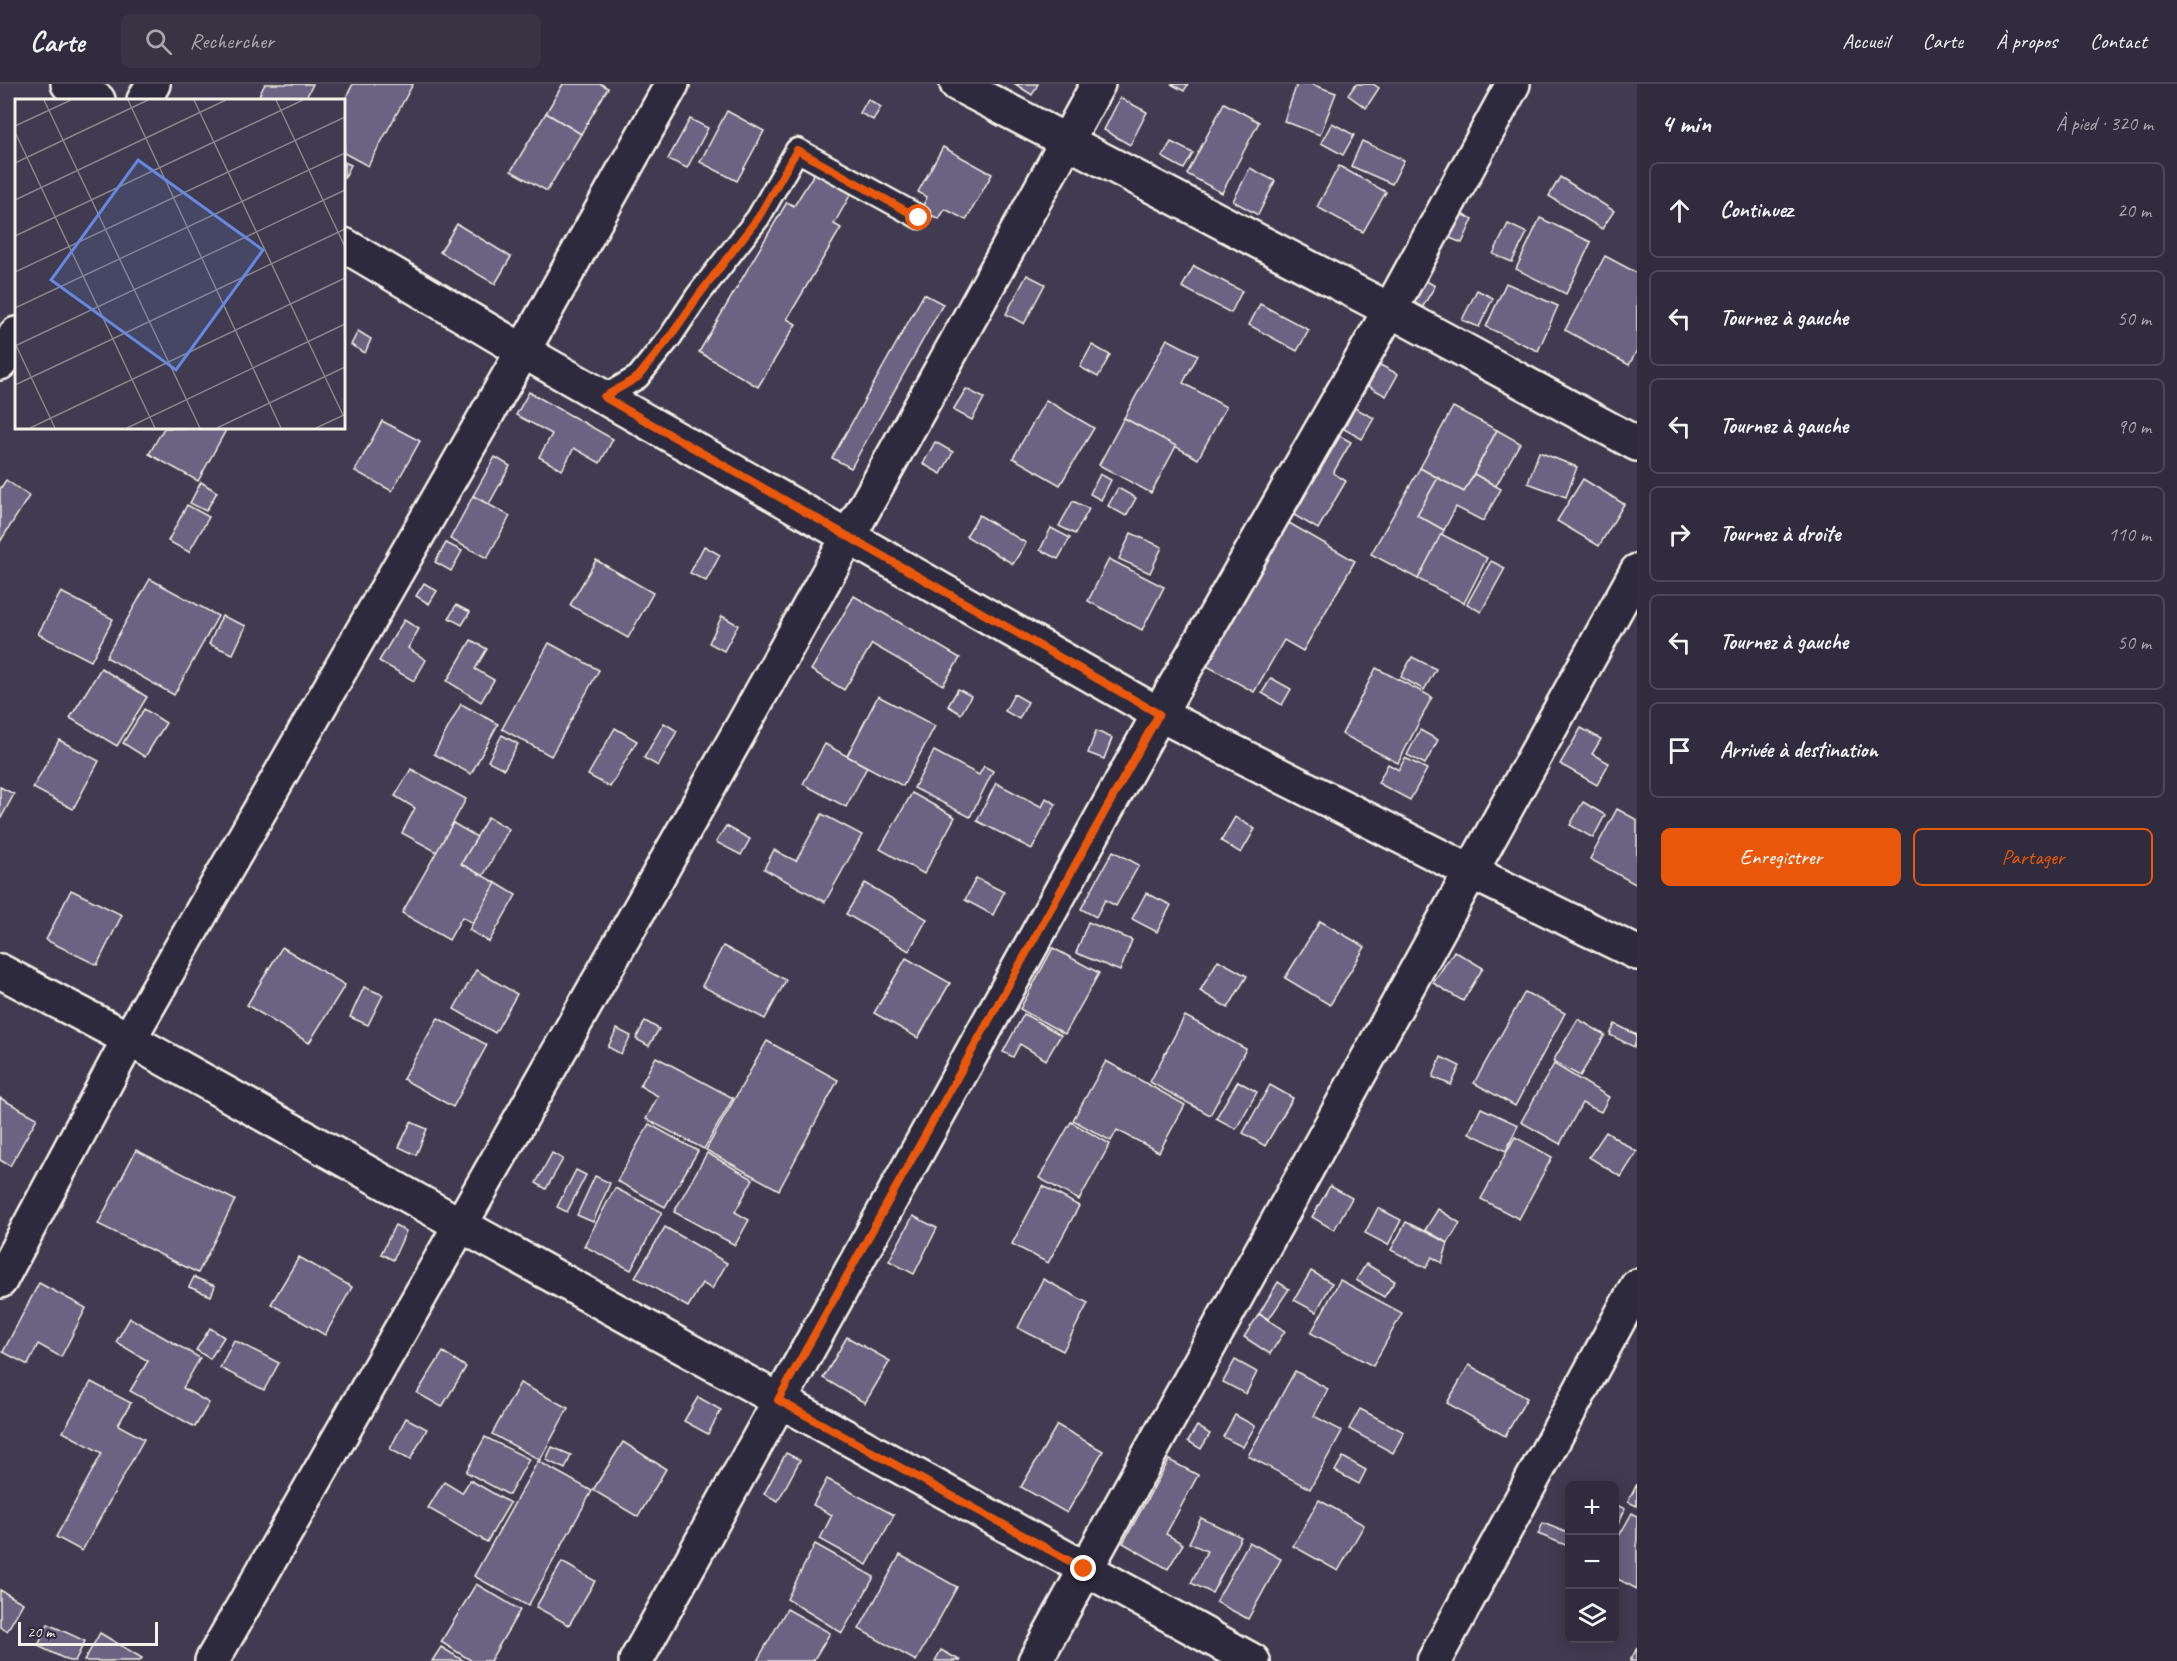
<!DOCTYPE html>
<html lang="fr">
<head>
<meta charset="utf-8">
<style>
	body { margin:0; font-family:Caveat,sans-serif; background:#393444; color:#f1f3f6 }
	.controls { position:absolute; right:18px; bottom:18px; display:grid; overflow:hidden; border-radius:9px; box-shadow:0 3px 15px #0003 }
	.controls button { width:54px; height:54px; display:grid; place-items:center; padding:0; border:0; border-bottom:2px solid #4c4857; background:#312c3d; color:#f1f3f6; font:30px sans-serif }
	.scale { position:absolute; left:18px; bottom:15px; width:140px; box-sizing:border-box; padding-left:6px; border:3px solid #f4f1e8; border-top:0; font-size:16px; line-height:21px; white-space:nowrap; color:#f4f1e8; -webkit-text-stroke:4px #2f2a3d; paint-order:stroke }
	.stop { position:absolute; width:18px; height:18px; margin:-14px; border:4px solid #ea580c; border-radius:50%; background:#fff }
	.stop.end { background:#ea580c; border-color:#fff; box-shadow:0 2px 6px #0008 }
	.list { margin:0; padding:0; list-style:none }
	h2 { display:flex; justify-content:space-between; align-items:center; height:78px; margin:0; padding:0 24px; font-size:26px }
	h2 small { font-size:20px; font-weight:400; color:#a8a7b0 }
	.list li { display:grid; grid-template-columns:39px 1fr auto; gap:18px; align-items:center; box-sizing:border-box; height:96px; margin:0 12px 12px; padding:0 12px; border:2px solid #4c4857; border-radius:9px }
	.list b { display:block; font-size:22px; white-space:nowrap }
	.list em { font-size:20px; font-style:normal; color:#a8a7b0 }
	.actions { display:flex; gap:12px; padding:18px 24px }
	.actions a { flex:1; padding:14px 0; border:2px solid #ea580c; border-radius:9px; text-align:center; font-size:21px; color:#ea580c }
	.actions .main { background:#ea580c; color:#fff }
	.icon { flex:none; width:33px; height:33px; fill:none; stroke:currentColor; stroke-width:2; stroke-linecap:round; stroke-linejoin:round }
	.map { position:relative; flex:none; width:1637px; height:1577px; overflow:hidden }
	header { display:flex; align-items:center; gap:36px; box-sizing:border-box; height:84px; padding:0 30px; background:#312c3d; border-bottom:2px solid #4c4857 }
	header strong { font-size:28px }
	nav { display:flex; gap:33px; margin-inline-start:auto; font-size:21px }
	.search { width:420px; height:54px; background:#393444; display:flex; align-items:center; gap:15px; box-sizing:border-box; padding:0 21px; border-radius:9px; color:#a8a7b0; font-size:22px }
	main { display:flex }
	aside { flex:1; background:#312c3d }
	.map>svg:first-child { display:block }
	.building { fill:#6b6381; stroke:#f4f1e8; stroke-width:1.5 }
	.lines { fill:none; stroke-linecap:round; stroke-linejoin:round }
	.lane-casing { stroke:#f4f1e8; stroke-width:27 }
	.street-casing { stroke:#f4f1e8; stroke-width:38 }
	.lane { stroke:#2f2a3d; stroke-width:22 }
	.street { stroke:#2f2a3d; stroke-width:33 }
	.route { stroke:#ea580c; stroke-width:8 }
	.inset-road { fill:none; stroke:#89848d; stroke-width:1.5 }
	.view { fill:#6887de; fill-opacity:0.15; stroke:#6887de; stroke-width:3 }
	.inset-edge { fill:none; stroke:#f4f1e8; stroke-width:3 }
</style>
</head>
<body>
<header>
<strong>Carte</strong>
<div class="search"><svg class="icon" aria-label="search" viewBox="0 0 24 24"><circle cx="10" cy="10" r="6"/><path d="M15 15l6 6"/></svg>Rechercher</div>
<nav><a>Accueil</a><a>Carte</a><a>À propos</a><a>Contact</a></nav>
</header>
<main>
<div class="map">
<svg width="1637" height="1577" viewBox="0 0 1637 1577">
	<rect width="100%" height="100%" fill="#413b51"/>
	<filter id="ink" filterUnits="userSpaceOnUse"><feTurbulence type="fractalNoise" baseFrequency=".0167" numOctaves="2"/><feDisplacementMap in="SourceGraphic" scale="12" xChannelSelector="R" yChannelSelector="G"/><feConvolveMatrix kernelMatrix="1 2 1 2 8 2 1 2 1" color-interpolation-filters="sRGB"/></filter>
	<g filter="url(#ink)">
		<g class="building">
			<polygon points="265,0 313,0 305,16 257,16"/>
			<polygon points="353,0 413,0 368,82 344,69 344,17"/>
			<polygon points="563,0 601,0 608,4 581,50 546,29"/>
			<polygon points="1015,0 1038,0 1032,11"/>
			<polygon points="1171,0 1188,0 1184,7"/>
			<polygon points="1297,0 1311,0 1336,9 1320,51 1284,37"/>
			<polygon points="1356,0 1373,0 1379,4 1366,24 1348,11"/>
			<polygon points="1120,14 1147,28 1130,61 1104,46"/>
			<polygon points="868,15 881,23 873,36 860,29"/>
			<polygon points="1224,19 1259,38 1222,109 1187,90"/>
			<polygon points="727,27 764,47 737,97 700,78"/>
			<polygon points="546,29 581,50 547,107 511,87"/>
			<polygon points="690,35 708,44 687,84 668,75"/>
			<polygon points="1332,39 1354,51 1343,71 1321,59"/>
			<polygon points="1362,57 1404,76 1392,100 1351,82"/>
			<polygon points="1171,58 1193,69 1184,85 1162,73"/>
			<polygon points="943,63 992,90 966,136 945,125 939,135 921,126 927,113 918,108"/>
			<polygon points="344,78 351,81 344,95"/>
			<polygon points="1339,82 1386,108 1363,148 1317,123"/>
			<polygon points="1250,84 1275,97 1258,131 1233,117"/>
			<polygon points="817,85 853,106 834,140 841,144 787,235 796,240 758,303 699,268 787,118 794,122"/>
			<polygon points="1560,93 1614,127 1602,145 1549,112"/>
			<polygon points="1461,130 1473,135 1462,159 1450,154"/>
			<polygon points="1540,134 1591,158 1566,210 1516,185"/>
			<polygon points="457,140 511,173 495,200 440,168"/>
			<polygon points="1508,140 1527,149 1512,178 1493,170"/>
			<polygon points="1605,172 1637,189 1637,266 1629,281 1565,246"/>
			<polygon points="1194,182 1242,207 1231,229 1182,203"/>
			<polygon points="1027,191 1045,200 1024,240 1006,230"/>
			<polygon points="1425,196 1435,202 1422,224 1413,219"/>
			<polygon points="1506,199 1558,222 1538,267 1486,243"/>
			<polygon points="1477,206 1493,214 1479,243 1462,236"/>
			<polygon points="924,210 943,220 851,384 832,374"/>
			<polygon points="1260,220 1309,246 1297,267 1249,241"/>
			<polygon points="358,247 371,255 365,269 351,261"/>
			<polygon points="1167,255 1198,271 1183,299 1226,323 1198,375 1124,334"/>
			<polygon points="1092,261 1110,271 1098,293 1080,283"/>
			<polygon points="1380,281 1398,290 1386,312 1368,302"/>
			<polygon points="966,305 984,314 972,336 953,326"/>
			<polygon points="529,308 613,355 600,379 574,364 562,386 539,373 552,350 516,331"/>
			<polygon points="1046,316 1094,344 1060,401 1013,374"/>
			<polygon points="1453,323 1497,346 1464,408 1420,384"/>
			<polygon points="1355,324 1374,334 1362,355 1344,345"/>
			<polygon points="1124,334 1176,362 1151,409 1099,381"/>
			<polygon points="382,337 420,357 392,407 355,387"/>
			<polygon points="164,344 227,344 198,397 149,370"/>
			<polygon points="1497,346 1520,359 1496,402 1474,390"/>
			<polygon points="1340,352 1351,358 1333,389 1346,397 1318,445 1294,431"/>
			<polygon points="935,358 953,368 941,390 923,380"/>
			<polygon points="1539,368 1577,383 1566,413 1528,399"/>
			<polygon points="495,373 510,382 489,420 473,412"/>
			<polygon points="1420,384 1438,394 1417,431 1444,446 1418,495 1371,470"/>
			<polygon points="1100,390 1111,396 1101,416 1090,410"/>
			<polygon points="1474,390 1501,405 1483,437 1456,423 1444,446 1417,431 1438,394 1464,408"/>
			<polygon points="1583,395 1624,420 1599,462 1557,437"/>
			<polygon points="6,396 29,412 0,458 0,405"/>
			<polygon points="201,398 217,408 206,427 190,419"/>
			<polygon points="1118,404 1136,414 1126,432 1108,422"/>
			<polygon points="473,412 510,432 487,474 450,455"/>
			<polygon points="1073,417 1089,425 1075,450 1059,442"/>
			<polygon points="187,421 209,433 189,468 168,457"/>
			<polygon points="979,431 1026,459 1013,480 966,452"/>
			<polygon points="1289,439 1355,477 1303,567 1284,556 1254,608 1207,582"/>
			<polygon points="1051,444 1070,454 1058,475 1040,466"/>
			<polygon points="1131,449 1162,463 1150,489 1119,475"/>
			<polygon points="1441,450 1487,474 1464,519 1418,495"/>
			<polygon points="446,459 462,467 451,487 435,478"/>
			<polygon points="704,462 720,471 706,497 690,489"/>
			<polygon points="1109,475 1164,503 1142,546 1088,517"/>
			<polygon points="596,476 653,509 628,554 570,521"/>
			<polygon points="1491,477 1505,484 1481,528 1467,520"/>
			<polygon points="150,495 218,532 174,611 106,573"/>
			<polygon points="424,499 437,507 429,520 416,512"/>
			<polygon points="61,508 113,535 91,577 38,550"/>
			<polygon points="854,512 960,574 943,601 872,560 844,606 811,586"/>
			<polygon points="456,521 470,528 462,541 449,534"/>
			<polygon points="222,532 246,542 233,570 209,560"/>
			<polygon points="722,532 738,541 724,567 709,559"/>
			<polygon points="404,536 419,545 408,564 426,576 414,597 379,577"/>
			<polygon points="471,556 487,565 475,585 494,596 481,618 447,597"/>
			<polygon points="549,559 599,586 551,672 502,645"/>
			<polygon points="1412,573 1436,585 1424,606 1401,593"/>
			<polygon points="101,584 147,613 117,662 70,634"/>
			<polygon points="1376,584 1432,613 1398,679 1342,650"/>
			<polygon points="1271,594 1291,605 1282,621 1262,609"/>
			<polygon points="958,605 971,612 961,630 948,622"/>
			<polygon points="1014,610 1028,618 1019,635 1005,627"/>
			<polygon points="878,612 935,642 903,702 847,672"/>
			<polygon points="461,620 498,640 471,690 434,670"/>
			<polygon points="144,625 166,639 145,673 123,659"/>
			<polygon points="664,639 677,647 658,682 644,674"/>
			<polygon points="615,644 637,657 610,703 588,691"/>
			<polygon points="1581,644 1601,655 1592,670 1609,679 1597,701 1560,680"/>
			<polygon points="1420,646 1438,656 1425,680 1407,671"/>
			<polygon points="1096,647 1112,654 1104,675 1088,669"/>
			<polygon points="502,651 518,660 504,685 488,677"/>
			<polygon points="59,656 99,677 73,725 33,704"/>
			<polygon points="825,660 867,683 846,723 803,700"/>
			<polygon points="934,667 979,691 984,682 993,687 970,733 914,704"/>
			<polygon points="1405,674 1427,685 1410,716 1378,699 1388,680 1399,686"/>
			<polygon points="411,685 466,715 437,768 402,749 415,724 395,712"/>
			<polygon points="996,699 1042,723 1046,714 1056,720 1032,765 977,737"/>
			<polygon points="0,703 14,710 0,736"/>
			<polygon points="912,709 955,733 924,790 880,765"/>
			<polygon points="1583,718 1605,731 1593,754 1570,741"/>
			<polygon points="1617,725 1637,736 1637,801 1590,775"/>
			<polygon points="822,730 862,751 825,818 764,785 774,766 796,777"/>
			<polygon points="488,733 509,745 483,792 461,780"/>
			<polygon points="1235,733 1255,745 1241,769 1221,757"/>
			<polygon points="453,739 477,753 461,780 496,799 473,839 462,833 449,856 402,829"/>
			<polygon points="726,742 750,755 741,771 716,758"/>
			<polygon points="1113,767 1139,781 1116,822 1105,816 1096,833 1081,825"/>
			<polygon points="976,794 1004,808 993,831 965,816"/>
			<polygon points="496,799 516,811 489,858 469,846"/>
			<polygon points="865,799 927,835 909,867 846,830"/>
			<polygon points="71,806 122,831 97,881 46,856"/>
			<polygon points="1146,809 1171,821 1157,848 1132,835"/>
			<polygon points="1320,837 1365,863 1330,921 1285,894"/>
			<polygon points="1088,838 1132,856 1120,887 1076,869"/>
			<polygon points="723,862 786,896 765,935 702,902"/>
			<polygon points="282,863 345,901 309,959 247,921"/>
			<polygon points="1053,864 1099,889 1065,950 1020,925"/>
			<polygon points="1454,867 1483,884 1463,917 1433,899"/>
			<polygon points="906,874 950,899 918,954 874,929"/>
			<polygon points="1218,876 1247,892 1228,924 1200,907"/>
			<polygon points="476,886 517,910 495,949 454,925"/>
			<polygon points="364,903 383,911 368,941 350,933"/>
			<polygon points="1525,908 1565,929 1515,1022 1474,999"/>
			<polygon points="1024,930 1061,951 1046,976 1020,960 1013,973 1003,968"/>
			<polygon points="1185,932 1246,965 1210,1031 1150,998"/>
			<polygon points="438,934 487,961 453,1023 403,995"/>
			<polygon points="1578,935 1605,951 1580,992 1553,977"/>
			<polygon points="645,937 659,945 649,962 636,955"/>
			<polygon points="1615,940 1637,951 1634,963 1610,951"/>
			<polygon points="617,945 631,952 621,970 608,963"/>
			<polygon points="767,957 838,996 779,1106 706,1066"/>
			<polygon points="656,973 733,1014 704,1065 646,1035 658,1012 640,1002"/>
			<polygon points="1441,973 1460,982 1451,1001 1433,993"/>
			<polygon points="1106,977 1185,1021 1159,1068 1117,1046 1111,1057 1073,1036"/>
			<polygon points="1554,980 1609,1013 1601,1028 1582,1019 1560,1060 1521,1038"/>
			<polygon points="1238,997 1257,1008 1236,1045 1216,1034"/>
			<polygon points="1270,1001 1293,1014 1265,1062 1243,1049"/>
			<polygon points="0,1014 37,1034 10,1082 0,1076"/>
			<polygon points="1481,1024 1518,1041 1506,1067 1469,1049"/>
			<polygon points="411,1038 427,1045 416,1071 399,1063"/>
			<polygon points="1071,1038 1110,1060 1079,1116 1039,1094"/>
			<polygon points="649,1040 698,1067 665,1123 617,1097"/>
			<polygon points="1606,1048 1637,1068 1621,1093 1589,1073"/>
			<polygon points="1515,1053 1552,1073 1519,1135 1481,1115"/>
			<polygon points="136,1066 235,1116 198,1189 98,1140"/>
			<polygon points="552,1069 563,1075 546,1105 536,1099"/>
			<polygon points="707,1069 753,1095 735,1128 749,1136 735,1161 674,1128"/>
			<polygon points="576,1086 586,1091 567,1128 557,1123"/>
			<polygon points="595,1092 610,1099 593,1138 577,1131"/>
			<polygon points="1043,1102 1079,1122 1048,1179 1012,1160"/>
			<polygon points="1330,1102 1352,1114 1334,1146 1312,1133"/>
			<polygon points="615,1104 662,1128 631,1186 584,1162"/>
			<polygon points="1378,1124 1401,1136 1388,1161 1365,1149"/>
			<polygon points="1438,1125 1460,1139 1448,1159 1425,1146"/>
			<polygon points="913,1132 937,1144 914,1190 889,1177"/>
			<polygon points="1406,1138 1448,1159 1442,1179 1432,1173 1426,1184 1391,1166"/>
			<polygon points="395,1141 406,1147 393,1176 381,1170"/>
			<polygon points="665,1143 727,1179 712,1205 702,1199 688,1223 635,1193"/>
			<polygon points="299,1173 352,1203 325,1251 271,1220"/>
			<polygon points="1366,1180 1395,1197 1384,1213 1356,1196"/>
			<polygon points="1311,1187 1332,1199 1316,1228 1294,1216"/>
			<polygon points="194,1193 215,1202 211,1212 189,1203"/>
			<polygon points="1043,1195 1088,1219 1063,1267 1018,1244"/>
			<polygon points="1340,1196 1402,1229 1373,1282 1311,1249"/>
			<polygon points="1278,1198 1289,1205 1269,1235 1259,1230"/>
			<polygon points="39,1199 86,1224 61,1273 38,1260 28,1281 3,1268"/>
			<polygon points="1259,1230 1285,1247 1270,1270 1244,1253"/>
			<polygon points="130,1234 200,1274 183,1304 209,1319 195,1343 130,1307 148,1277 116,1258"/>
			<polygon points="210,1244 224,1253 210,1275 196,1266"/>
			<polygon points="847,1253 890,1277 865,1319 823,1294"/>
			<polygon points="234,1256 279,1279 264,1306 220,1284"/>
			<polygon points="443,1268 466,1283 442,1323 417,1309"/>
			<polygon points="1235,1276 1257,1288 1246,1310 1223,1298"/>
			<polygon points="1469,1281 1527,1314 1505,1352 1447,1319"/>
			<polygon points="1295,1287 1328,1305 1314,1332 1342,1347 1310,1405 1248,1372"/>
			<polygon points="91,1298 131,1319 118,1341 144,1355 82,1467 56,1453 102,1369 63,1348"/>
			<polygon points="520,1299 568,1324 540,1376 492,1350"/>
			<polygon points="698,1313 721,1326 708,1350 684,1337"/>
			<polygon points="1360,1325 1404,1348 1393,1369 1349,1345"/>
			<polygon points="1235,1331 1255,1342 1243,1363 1223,1353"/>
			<polygon points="406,1334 427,1345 410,1376 390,1365"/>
			<polygon points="1057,1341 1103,1367 1067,1429 1021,1403"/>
			<polygon points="1197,1342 1210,1350 1201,1365 1188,1357"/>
			<polygon points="485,1353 529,1375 509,1411 466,1388"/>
			<polygon points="623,1358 666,1385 638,1433 593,1406"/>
			<polygon points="552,1363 571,1371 565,1385 546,1376"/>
			<polygon points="786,1369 800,1376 778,1417 764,1410"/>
			<polygon points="1343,1373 1366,1386 1359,1400 1335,1387"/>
			<polygon points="1169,1376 1198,1391 1166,1450 1183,1460 1168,1485 1123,1459"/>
			<polygon points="538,1377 592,1407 528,1522 474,1492"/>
			<polygon points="827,1395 894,1431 867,1481 820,1455 832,1431 813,1421"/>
			<polygon points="470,1396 510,1419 487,1458 428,1424 444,1398 462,1409"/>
			<polygon points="1637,1400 1637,1422 1628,1418"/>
			<polygon points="1319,1416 1364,1441 1338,1487 1293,1462"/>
			<polygon points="1615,1420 1625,1425 1615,1447 1614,1422"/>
			<polygon points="1632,1429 1637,1432 1637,1505 1614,1493 1614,1461"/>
			<polygon points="1201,1434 1241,1453 1212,1509 1191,1499 1207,1467 1189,1459"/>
			<polygon points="1543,1439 1570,1450 1568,1462 1538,1450"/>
			<polygon points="1249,1458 1281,1475 1248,1535 1216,1518"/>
			<polygon points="815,1460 874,1493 842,1549 787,1515"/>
			<polygon points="900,1471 957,1503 916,1577 859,1545"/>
			<polygon points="562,1478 595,1497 569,1541 536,1523"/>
			<polygon points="476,1500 520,1526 490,1577 472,1577 441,1558"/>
			<polygon points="0,1506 23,1519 7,1547 0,1543"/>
			<polygon points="787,1525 830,1549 813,1577 757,1577"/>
			<polygon points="48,1540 85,1557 75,1577 69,1577 38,1562"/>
			<polygon points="100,1549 142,1574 140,1577 84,1577"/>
			<polygon points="441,1563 464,1577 432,1577"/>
			<polygon points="1637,1564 1637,1577 1630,1577"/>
			<polygon points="941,1566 961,1577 935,1577"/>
		</g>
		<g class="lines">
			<defs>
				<polyline id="lane" points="604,313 638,293 670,253 698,211 758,134 797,66 919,133"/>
				<g id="street">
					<polyline points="68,0 98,16"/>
					<polyline points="957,0 1390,226 1637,360"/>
					<polyline points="144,16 153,0"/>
					<polyline points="344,161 523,267 1159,630 1471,788 1637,869"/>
					<polyline points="0,279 16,250"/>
					<polyline points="0,887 129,955 461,1141 1253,1577"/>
					<polyline points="0,1197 129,955 523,267 672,0"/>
					<path d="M212 1577C511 1053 810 529 1098 0"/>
					<polyline points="636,1577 1159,630 1390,226 1513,0"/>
					<polyline points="1035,1577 1637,487"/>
					<polyline points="1434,1577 1637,1202"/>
				</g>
			</defs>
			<use href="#lane" class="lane-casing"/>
			<use href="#street" class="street-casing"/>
			<use href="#lane" class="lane"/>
			<use href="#street" class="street"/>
		</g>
	</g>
	<g class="lines" filter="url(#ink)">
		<polyline class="route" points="919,134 797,66 758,134 699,211 670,253 638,293 604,313 1159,630 778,1316 1084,1485"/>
	</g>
	<g transform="translate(15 15)">
		<rect width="330" height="330" fill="#413b51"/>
		<path class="inset-road" d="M29 1 185 329M113 1 266 329M179 1 328 316M261 1 330 148M0 27 56 1M0 33 140 329M0 64 133 1M0 101 211 1M0 137 288 1M0 173 330 18M0 209 330 54M0 244 40 329M0 247 330 91M0 286 330 130M15 329 330 179M112 329 330 225M202 329 330 268M301 329 329 316"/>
		<path class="view" d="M123 61 248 151 161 271 36 181Z"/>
		<rect width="330" height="330" class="inset-edge"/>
	</g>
</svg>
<div class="controls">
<button>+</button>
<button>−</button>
<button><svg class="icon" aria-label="layers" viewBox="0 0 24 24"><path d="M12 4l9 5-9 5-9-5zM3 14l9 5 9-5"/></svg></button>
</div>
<div class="scale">20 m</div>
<div class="stop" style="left:919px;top:134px"></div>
<div class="stop end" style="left:1084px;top:1485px"></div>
</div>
<aside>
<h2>4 min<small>À pied · 320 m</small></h2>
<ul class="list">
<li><svg class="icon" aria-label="ahead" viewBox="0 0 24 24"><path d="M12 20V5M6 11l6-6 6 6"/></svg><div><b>Continuez</b></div><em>20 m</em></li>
<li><svg class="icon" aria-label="left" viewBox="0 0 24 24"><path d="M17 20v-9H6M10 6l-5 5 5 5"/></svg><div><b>Tournez à gauche</b></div><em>50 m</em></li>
<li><svg class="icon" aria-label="left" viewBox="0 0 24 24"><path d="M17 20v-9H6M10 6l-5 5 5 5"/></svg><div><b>Tournez à gauche</b></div><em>90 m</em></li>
<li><svg class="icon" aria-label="right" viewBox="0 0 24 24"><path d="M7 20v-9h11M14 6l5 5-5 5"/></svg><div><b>Tournez à droite</b></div><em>110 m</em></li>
<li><svg class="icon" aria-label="left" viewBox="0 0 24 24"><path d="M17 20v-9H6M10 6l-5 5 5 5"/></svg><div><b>Tournez à gauche</b></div><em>50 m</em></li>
<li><svg class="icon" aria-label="arrive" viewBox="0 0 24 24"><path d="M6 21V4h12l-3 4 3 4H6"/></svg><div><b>Arrivée à destination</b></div></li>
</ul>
<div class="actions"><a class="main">Enregistrer</a><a>Partager</a></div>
</aside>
</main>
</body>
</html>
